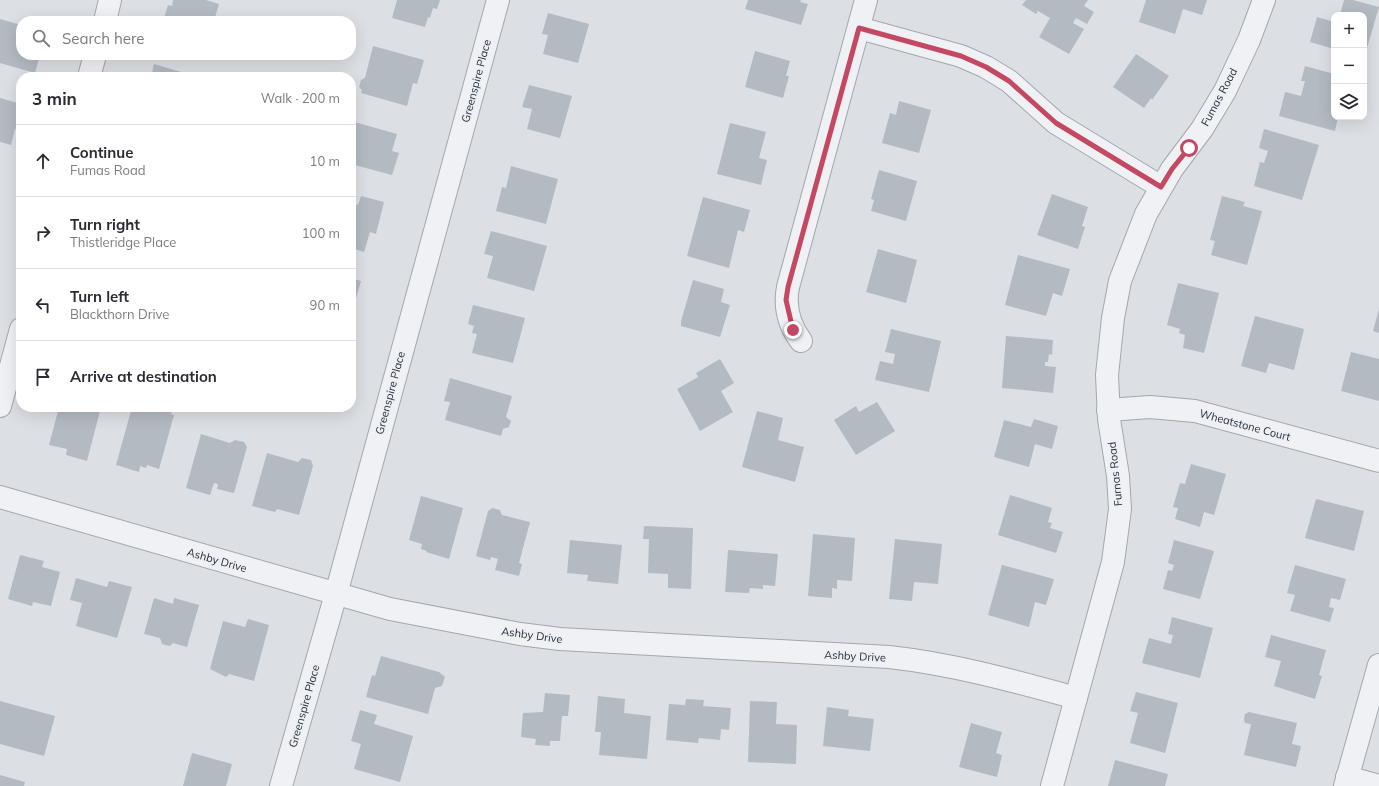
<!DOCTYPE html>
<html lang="en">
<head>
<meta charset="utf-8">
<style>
	body { margin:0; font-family:Mulish,sans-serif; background:#f2f2f3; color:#2b2b33 }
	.controls { position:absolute; right:12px; top:12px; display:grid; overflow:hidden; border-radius:8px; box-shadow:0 4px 16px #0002 }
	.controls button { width:36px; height:36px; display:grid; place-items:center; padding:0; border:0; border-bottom:1px solid #e1e1e2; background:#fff; color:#2b2b33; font:20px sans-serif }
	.stop { position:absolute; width:12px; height:12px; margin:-9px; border:3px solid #c44861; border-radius:50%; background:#fff }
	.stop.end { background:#c44861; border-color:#fff; box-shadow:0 1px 4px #0008 }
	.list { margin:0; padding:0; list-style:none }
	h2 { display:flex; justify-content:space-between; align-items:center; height:52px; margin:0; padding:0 16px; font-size:17px }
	h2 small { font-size:13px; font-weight:400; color:#7c7c81 }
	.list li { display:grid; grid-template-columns:26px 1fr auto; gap:12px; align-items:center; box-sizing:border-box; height:72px; padding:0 16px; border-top:1px solid #e1e1e2 }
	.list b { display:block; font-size:15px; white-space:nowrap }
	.list p { margin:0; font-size:13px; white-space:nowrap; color:#7c7c81 }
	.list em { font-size:13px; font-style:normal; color:#7c7c81 }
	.icon { flex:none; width:22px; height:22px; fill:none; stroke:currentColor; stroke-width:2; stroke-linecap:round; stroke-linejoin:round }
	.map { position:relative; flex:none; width:1379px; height:786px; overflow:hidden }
	.search { position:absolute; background:#fff; box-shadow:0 4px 16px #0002; left:16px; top:16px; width:340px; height:44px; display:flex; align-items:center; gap:10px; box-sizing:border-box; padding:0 14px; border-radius:16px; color:#7c7c81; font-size:15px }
	.panel { position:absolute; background:#fff; box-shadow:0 4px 16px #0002; left:16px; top:72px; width:340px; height:340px; border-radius:16px }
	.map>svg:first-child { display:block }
	.building { fill:#b4bac2 }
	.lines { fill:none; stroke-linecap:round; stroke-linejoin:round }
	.street-casing { stroke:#a2a7af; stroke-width:24 }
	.street { stroke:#eff1f4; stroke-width:22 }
	.route { stroke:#c44861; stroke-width:5 }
	.labels { text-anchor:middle; stroke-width:3; stroke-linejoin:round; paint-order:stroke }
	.street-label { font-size:11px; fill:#272f3b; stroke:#eceff3 }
</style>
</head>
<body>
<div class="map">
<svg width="1379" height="786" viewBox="0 0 1379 786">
	<rect width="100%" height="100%" fill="#dce0e5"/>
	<g class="building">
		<polygon points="173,0 206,0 219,4 214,21 163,21 168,5 172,6"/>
		<polygon points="397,0 440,0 437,9 433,8 430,18 428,17 425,27 392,18"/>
		<polygon points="748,0 801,0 800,2 808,4 801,25 745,9"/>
		<polygon points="1026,0 1088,0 1084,6 1094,12 1087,24 1076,18 1073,23 1084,29 1069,54 1039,37 1050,18 1038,11 1036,14 1022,5"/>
		<polygon points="1146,0 1207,0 1202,15 1183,9 1175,34 1139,22"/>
		<polygon points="1344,0 1353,0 1379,7 1364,58 1364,15 1340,15"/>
		<polygon points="548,13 589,24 578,63 543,54 548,35 542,34"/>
		<polygon points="1317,17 1334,22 1334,49 1310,42"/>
		<polygon points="0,19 21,25 21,55 40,55 35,73 0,63"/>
		<polygon points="373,46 424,60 417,84 413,83 407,106 361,93 362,90 359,87 361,80 365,78"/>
		<polygon points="755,51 790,61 786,76 789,76 783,98 745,87"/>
		<polygon points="1136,54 1169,76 1152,100 1151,98 1144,108 1113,87"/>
		<polygon points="154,64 198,77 151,77"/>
		<polygon points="1305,66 1334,74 1334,117 1338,117 1335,131 1279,116 1285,92 1301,96 1305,81 1301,81"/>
		<polygon points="529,85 572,96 560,138 527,129 532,109 522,107"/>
		<polygon points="0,98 21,104 21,123 19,130 15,129 11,145 0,142"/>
		<polygon points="899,101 931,110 919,153 882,143 890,113 896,115"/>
		<polygon points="351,121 397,134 392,151 399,153 392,175 351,164"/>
		<polygon points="730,123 766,132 759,158 767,160 761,185 717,174"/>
		<polygon points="1264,129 1319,145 1302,200 1254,186 1260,162 1264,163 1268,151 1259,148"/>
		<polygon points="511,166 558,179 546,224 496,211 502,187 506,188"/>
		<polygon points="879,170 917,181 906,221 871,211 874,200 871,199"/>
		<polygon points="1052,194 1088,207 1082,226 1085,227 1078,249 1037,235"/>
		<polygon points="361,196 384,202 376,234 370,232 364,252 351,248 351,203 358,205"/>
		<polygon points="1222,196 1245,202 1243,206 1262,211 1247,265 1211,255 1215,241 1210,240"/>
		<polygon points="703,197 750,210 744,232 738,230 729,268 687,256"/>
		<polygon points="491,231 547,246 534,291 487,278 493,256 484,254"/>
		<polygon points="878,249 917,260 906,303 866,292"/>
		<polygon points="1018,255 1070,269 1062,296 1053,293 1046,316 1005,305"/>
		<polygon points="351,278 361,281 351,316"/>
		<polygon points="693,280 724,289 721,302 730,305 720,337 681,326 681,321"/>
		<polygon points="1178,283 1219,293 1204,353 1183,348 1185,335 1179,333 1180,329 1167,325"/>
		<polygon points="473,305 525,318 513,363 472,353 477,334 472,333 474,326 468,324"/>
		<polygon points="1379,309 1379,333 1373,331"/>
		<polygon points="1255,316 1304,329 1294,370 1269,363 1266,373 1241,366"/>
		<polygon points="891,329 941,341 929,392 875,380 880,361 893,364 895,354 885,352"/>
		<polygon points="1006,336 1053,340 1052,355 1049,354 1048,362 1045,362 1045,366 1056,367 1053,393 1002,388"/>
		<polygon points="1351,352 1379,359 1379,401 1341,391"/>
		<polygon points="720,359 734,383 721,391 733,412 700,431 677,389 698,377 696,373"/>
		<polygon points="450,378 512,396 506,417 511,421 509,427 503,429 501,436 445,420 450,402 444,401"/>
		<polygon points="877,402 895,431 856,455 834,420 856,406 859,412"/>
		<polygon points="59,407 101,407 87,461 66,455 67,449 49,445"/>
		<polygon points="132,407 146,407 161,411 163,407 168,407 172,411 171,414 174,415 159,469 147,465 146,468 140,466 139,472 116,465"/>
		<polygon points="757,411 783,418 778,440 804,447 795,482 742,467"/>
		<polygon points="1034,419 1058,426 1052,449 1035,444 1029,467 994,457 1004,420 1031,427"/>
		<polygon points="201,434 230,443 235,440 244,442 247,447 234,493 217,489 218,484 214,483 210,495 186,488"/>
		<polygon points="267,453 298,462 302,458 311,460 313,466 299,515 277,509 275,512 252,506"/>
		<polygon points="1191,464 1226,474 1214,515 1204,512 1200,527 1175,519 1178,508 1173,507 1180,483 1185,484"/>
		<polygon points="1010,495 1052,508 1048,522 1052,523 1050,528 1063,532 1056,553 998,535"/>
		<polygon points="421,496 463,508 449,559 426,552 427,551 421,549 422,544 409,540"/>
		<polygon points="1316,499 1364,511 1354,551 1305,538"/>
		<polygon points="492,508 500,510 502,515 530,522 519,563 522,564 519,576 495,570 498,559 491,557 490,560 476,556 488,511"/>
		<polygon points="644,526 693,528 691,589 668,588 668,574 648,573 649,539 643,539"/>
		<polygon points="813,534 855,538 852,581 837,580 837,589 832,588 832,598 808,596"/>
		<polygon points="895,539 942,544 938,584 914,582 912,601 889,599"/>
		<polygon points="570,540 622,545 618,584 587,581 588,575 567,573"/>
		<polygon points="1174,540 1214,551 1200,599 1163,589 1168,570 1172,571 1174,565 1168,563"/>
		<polygon points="728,550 778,554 775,586 763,585 763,589 750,588 749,593 725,592"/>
		<polygon points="20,555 44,561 42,567 60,572 51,606 33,602 32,606 8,599"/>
		<polygon points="1002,565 1054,579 1046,605 1035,602 1029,627 988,615"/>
		<polygon points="1295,565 1346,579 1340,600 1331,598 1329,607 1334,608 1330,622 1290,611 1295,595 1287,593"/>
		<polygon points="76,578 107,587 109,581 132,587 117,638 76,626 82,603 70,600"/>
		<polygon points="154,598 173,604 174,598 199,605 187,647 173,643 170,646 162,644 160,638 144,634"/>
		<polygon points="1172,617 1213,628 1200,678 1142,663 1149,638 1171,644 1173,635 1168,634"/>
		<polygon points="248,619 269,625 254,681 229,674 226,677 210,669 223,621 245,627"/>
		<polygon points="1271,635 1326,650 1319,675 1322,676 1315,699 1274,686 1281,661 1265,657"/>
		<polygon points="381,656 439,672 445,677 442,686 435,688 428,714 366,697 372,675 375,676"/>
		<polygon points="1136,692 1178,703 1165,753 1130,743 1138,713 1130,711"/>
		<polygon points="545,693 570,695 568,716 562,716 560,741 550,741 550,746 535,745 536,739 521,737 523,713 543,712"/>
		<polygon points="598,696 625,699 624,713 651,716 647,759 599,755 601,732 595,732"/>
		<polygon points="686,699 704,700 703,706 731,708 729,730 721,729 720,740 699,738 698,743 666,740 669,704 685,705"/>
		<polygon points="0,701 55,716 44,756 0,744"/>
		<polygon points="750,701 777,702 776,724 797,725 796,764 748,762"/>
		<polygon points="827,707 849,710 848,716 874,719 870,751 823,746"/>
		<polygon points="360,710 377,715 374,724 413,736 400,782 354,769 361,744 351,741"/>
		<polygon points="1249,712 1297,723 1292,744 1301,746 1296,767 1244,755 1251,724 1245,723 1244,720 1245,714"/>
		<polygon points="971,723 1002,732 996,753 1002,755 997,777 959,767"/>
		<polygon points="192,753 232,764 226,786 183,786"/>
		<polygon points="1115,760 1168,774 1165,786 1108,786"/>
		<polygon points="0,775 25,782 24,786 0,786"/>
	</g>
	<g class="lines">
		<defs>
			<g id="street">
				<polyline points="105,21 110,0"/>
				<polyline points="859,28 961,56 986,67 1009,81 1056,123 1161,187"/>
				<polyline points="89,77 95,55"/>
				<path d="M801 341C789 325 784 308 788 287L866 0"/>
				<polyline points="0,406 21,329"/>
				<polyline points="1108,410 1150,407 1195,411 1379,461"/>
				<path d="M0 497 390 609 520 634 560 639 889 657C953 664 1014 681 1076 698"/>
				<polyline points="1347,777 1379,786"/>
				<polyline points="281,786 336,594 498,0"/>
				<polyline points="1052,786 1113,562 1120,509 1118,476 1109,419 1107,375 1113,318 1120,281 1146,214 1172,169 1202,129 1225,91 1249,40 1264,0"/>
				<polyline points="1345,786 1379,665"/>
			</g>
		</defs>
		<use href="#street" class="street-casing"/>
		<use href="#street" class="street"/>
	</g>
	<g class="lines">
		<polyline class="route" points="793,330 786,300 788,287 859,28 961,56 986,67 1009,81 1056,123 1161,187 1172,169 1189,148"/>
	</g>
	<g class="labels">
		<g class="street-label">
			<text transform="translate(476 81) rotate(-75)" y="4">Greenspire Place</text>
			<text transform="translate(1219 97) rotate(-62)" y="4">Fumas Road</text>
			<text transform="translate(390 393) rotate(-75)" y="4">Greenspire Place</text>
			<text transform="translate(1245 425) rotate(15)" y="4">Wheatstone Court</text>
			<text transform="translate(1115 474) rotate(-96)" y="4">Furnas Road</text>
			<text transform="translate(217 560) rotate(16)" y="4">Ashby Drive</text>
			<text transform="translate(532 635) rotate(8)" y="4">Ashby Drive</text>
			<text transform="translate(855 656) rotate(3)" y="4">Ashby Drive</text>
			<text transform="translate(304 706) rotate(-74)" y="4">Greenspire Place</text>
		</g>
	</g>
</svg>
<div class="controls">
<button>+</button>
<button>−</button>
<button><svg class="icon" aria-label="layers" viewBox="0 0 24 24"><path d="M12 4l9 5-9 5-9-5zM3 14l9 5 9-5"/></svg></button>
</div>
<div class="stop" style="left:1189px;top:148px"></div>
<div class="stop end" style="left:793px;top:330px"></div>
<div class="search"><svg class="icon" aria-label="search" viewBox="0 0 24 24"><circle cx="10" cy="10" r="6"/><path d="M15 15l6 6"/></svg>Search here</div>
<section class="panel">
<h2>3 min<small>Walk · 200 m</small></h2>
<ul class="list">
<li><svg class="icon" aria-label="ahead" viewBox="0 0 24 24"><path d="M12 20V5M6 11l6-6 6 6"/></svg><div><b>Continue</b><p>Fumas Road</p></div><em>10 m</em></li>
<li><svg class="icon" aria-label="right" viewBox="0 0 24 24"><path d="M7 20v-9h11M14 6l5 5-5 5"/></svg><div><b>Turn right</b><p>Thistleridge Place</p></div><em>100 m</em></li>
<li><svg class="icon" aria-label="left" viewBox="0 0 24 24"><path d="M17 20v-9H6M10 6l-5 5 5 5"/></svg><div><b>Turn left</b><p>Blackthorn Drive</p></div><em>90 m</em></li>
<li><svg class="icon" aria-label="arrive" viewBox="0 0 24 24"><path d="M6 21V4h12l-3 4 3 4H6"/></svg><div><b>Arrive at destination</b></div></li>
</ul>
</section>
</div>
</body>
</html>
